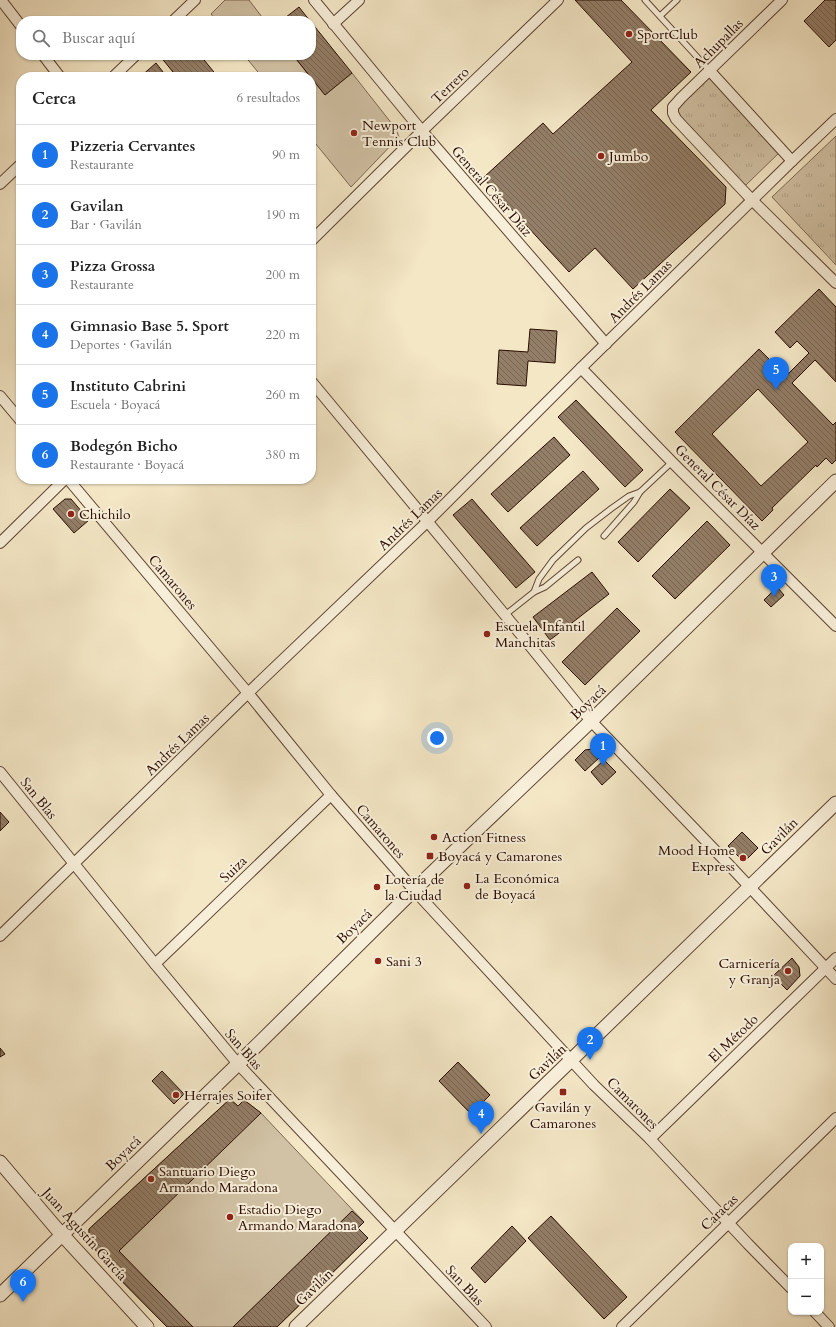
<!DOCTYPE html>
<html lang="es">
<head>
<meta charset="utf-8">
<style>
	body { margin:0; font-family:Cardo,serif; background:#f6f6f6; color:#222 }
	.controls { position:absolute; right:12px; bottom:12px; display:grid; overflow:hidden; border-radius:8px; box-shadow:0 1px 3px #0004 }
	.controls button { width:36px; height:36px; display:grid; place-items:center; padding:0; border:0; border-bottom:1px solid #e0e0e0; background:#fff; color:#222; font:20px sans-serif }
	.you { position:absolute; left:437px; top:738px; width:14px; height:14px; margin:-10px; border:3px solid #fff; border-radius:50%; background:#1a73e8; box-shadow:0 0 0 6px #1a73e833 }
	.badge { display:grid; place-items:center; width:26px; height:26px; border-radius:50%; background:#1a73e8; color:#fff; font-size:13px; font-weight:700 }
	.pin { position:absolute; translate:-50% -33px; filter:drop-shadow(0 1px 2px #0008) }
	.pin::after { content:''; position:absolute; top:21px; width:14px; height:12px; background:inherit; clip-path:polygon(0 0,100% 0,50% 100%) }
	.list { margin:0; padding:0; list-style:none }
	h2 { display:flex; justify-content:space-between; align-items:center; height:52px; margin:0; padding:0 16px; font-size:17px }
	h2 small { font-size:13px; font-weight:400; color:#767676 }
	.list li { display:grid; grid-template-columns:26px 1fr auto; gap:12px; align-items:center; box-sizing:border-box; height:60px; padding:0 16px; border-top:1px solid #e0e0e0 }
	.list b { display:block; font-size:15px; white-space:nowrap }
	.list p { margin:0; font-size:13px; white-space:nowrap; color:#767676 }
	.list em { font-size:13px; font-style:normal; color:#767676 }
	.icon { flex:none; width:22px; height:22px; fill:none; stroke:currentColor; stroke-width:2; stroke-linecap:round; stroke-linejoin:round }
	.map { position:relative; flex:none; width:836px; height:1327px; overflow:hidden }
	.search { position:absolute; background:#fff; box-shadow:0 1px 3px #0004; left:16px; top:16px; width:300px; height:44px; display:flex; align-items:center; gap:10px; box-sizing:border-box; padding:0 14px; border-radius:16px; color:#767676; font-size:15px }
	.panel { position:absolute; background:#fff; box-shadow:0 1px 3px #0004; left:16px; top:72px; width:300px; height:412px; border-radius:16px }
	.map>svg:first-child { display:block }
	.grass { fill:#d1c2a5; stroke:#7d6753 }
	.park { fill:url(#park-tufts); stroke:#7d6753 }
	.building { fill:url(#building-back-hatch); stroke:#290c01; fill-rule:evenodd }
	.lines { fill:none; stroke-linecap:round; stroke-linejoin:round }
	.service-casing { stroke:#5c4332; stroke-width:7 }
	.minor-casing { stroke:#5c4332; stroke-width:12 }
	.tertiary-casing { stroke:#5c4332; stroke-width:15 }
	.service { stroke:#f8efda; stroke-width:5 }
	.minor { stroke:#f8efda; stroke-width:10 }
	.tertiary { stroke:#f8efda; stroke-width:13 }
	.poi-dot { fill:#8f2418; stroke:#f8efda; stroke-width:1.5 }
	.labels { text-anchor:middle; stroke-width:4; stroke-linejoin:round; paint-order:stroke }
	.poi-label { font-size:14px; fill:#290c01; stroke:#f8efda; text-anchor:start }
	.street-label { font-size:14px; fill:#290c01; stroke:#f8efda }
</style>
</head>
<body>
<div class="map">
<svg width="836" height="1327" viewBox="0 0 836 1327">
	<defs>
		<pattern id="park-tufts" width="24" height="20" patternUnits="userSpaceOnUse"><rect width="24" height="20" fill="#d1c2a5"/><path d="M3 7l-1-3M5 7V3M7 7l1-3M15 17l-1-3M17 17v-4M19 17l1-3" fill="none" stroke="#b3a68c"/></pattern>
		<pattern id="building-back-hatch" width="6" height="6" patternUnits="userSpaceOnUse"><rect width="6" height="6" fill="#937e67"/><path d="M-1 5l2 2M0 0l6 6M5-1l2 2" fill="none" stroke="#786652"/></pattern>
	</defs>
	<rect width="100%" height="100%" fill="#f4e7c6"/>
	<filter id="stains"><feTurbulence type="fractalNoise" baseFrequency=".005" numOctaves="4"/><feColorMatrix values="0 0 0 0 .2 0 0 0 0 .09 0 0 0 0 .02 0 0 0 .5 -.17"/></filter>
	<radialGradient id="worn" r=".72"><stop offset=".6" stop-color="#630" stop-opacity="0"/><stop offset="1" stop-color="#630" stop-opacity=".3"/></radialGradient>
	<g class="grass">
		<polygon points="225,0 249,0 265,21 217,21 211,14"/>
		<polygon points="244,55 293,55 310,77 262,77"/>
		<polygon points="352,73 396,129 399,137 351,187 311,138 311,78 325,95"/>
		<polygon points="230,1099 238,1106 244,1100 261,1113 364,1222 358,1228 368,1238 277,1327 167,1327 100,1259 99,1254 89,1242 89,1229"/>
	</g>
	<g class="park">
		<polygon points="712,71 785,147 745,186 672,111"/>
		<polygon points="836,136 836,265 772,197"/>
	</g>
	<g class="building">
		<polygon points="575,0 621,0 691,72 651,110 726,187 725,204 633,289 595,248 569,272 483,178 543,123 553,134 632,62"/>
		<polygon points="825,0 836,0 836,40 829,47 804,21"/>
		<polygon points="299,7 310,21 281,21"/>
		<polygon points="311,22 352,73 325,95 293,55 311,55"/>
		<polygon points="161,55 200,55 218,77 177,77 160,56"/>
		<polygon points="156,63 167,77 140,77"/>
		<path d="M819 289 836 307V382L815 360 792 383 833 425 836 422V460L832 464 826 458 817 467 816 465 772 508 773 510 762 521 675 432 759 349 786 376 809 353 797 341 790 348 775 332ZM758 389 808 442 761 486 712 434Z"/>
		<polygon points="530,329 557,331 555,363 528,361 526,386 497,384 499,350 528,352"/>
		<polygon points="576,400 643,470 625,487 558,417"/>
		<polygon points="554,437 570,455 508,512 491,494"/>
		<polygon points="583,471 599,489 537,546 520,528"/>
		<polygon points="670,489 690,508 638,562 618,542"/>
		<polygon points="65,499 71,499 89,520 74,533 53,509"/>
		<polygon points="472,499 535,572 516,588 453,515"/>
		<polygon points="707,521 730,545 675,599 652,576"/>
		<polygon points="592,572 609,594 550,640 533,617"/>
		<polygon points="777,587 784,595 771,607 764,600"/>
		<polygon points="617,608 640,631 585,685 562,662"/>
		<polygon points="592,749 600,757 585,771 575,760 585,750"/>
		<polygon points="604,760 616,772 602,785 591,772"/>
		<polygon points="0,812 9,822 0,831"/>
		<polygon points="742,832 758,848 744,862 728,846"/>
		<polygon points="792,958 799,967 800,976 787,990 773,976"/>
		<polygon points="0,1048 5,1054 0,1057"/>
		<polygon points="458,1062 490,1095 471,1114 439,1081"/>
		<polygon points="162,1071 184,1094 174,1104 152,1081"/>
		<polygon points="230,1099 238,1106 244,1100 261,1113 119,1251 193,1327 167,1327 100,1259 99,1254 89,1242 89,1229"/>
		<polygon points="352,1211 364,1222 358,1228 368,1238 277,1327 233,1327"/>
		<polygon points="551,1216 627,1297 604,1319 528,1238"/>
		<polygon points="512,1226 526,1241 485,1283 471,1268"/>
	</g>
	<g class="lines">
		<defs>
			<g id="service">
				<polyline points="645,0 710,71"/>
				<polyline points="660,16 677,0"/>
				<polyline points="604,536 634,502 640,492"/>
				<polyline points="534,592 545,587 578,560"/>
				<polyline points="505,615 534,592 539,579 553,560 586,528 612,508 629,496 640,492 672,462"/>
			</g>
			<g id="minor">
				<polyline points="1,0 21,26"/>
				<polyline points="314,0 422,131 606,344"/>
				<polyline points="782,0 681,98 673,107 673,113 676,119 752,200 836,283"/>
				<polyline points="173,21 195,0"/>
				<polyline points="333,24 359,0"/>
				<polyline points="43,55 60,77"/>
				<polyline points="710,71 792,161"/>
				<polyline points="113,77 136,55"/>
				<polyline points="0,184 21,164"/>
				<polyline points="311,241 422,131 558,0"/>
				<polyline points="581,368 672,462 836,626"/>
				<polyline points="311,381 505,615 591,721 730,866 836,979"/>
				<polyline points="0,396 21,421"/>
				<polyline points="68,479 248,693 331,795 414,890 594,1085 650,1139 748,1244 791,1288"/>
				<polyline points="0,543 65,479"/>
				<polyline points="0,772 155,964 238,1064 486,1327"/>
				<polyline points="0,936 248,693 427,522 581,368 792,161 836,119"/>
				<polyline points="155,964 331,795"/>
				<polyline points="650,1139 836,958"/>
				<polyline points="815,1312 829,1327"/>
				<polyline points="622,1327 836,1118"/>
			</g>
			<g id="tertiary">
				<polyline points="0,1162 56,1228 147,1327"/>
				<polyline points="0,1295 238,1064 414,890 591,721 836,481"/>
				<polyline points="296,1327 836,803"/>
			</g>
		</defs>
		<use href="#service" class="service-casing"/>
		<use href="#minor" class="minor-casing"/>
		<use href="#tertiary" class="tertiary-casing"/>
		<use href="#service" class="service"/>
		<use href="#minor" class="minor"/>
		<use href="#tertiary" class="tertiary"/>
	</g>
	<g class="poi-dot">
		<circle cx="629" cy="34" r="4"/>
		<circle cx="354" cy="133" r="4"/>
		<circle cx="601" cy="156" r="4"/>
		<circle cx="71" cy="514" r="4"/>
		<circle cx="487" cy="634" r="4"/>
		<circle cx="434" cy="837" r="4"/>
		<rect x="426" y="852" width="8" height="8" rx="2"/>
		<circle cx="743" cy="858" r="4"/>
		<circle cx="467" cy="886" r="4"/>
		<circle cx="377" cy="887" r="4"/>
		<circle cx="378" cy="961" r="4"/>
		<circle cx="788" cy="971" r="4"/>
		<rect x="559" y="1088" width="8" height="8" rx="2"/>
		<circle cx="176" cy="1095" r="4"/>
		<circle cx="151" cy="1179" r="4"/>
		<circle cx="230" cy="1217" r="4"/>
	</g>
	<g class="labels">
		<g class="poi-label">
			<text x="637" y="39">SportClub</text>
			<text x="362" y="130">Newport<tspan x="362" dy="16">Tennis Club</tspan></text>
			<text x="609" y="161">Jumbo</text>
			<text x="79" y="519">Chichilo</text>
			<text x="495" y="631">Escuela Infantil<tspan x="495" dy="16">Manchitas</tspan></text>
			<text x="442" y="842">Action Fitness</text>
			<text x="735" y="855" text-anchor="end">Mood Home<tspan x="735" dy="16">Express</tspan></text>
			<text x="438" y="861">Boyacá y Camarones</text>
			<text x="475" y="883">La Económica<tspan x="475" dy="16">de Boyacá</tspan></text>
			<text x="385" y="884">Lotería de<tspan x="385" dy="16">la Ciudad</tspan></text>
			<text x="386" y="966">Sani 3</text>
			<text x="780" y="968" text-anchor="end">Carnicería<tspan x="780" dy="16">y Granja</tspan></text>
			<text x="184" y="1100">Herrajes Soifer</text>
			<text x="563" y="1112" text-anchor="middle">Gavilán y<tspan x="563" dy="16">Camarones</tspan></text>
			<text x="159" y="1176">Santuario Diego<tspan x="159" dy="16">Armando Maradona</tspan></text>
			<text x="238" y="1214">Estadio Diego<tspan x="238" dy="16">Armando Maradona</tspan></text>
		</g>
		<g class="street-label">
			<text transform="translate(718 43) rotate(-45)" y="5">Achupallas</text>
			<text transform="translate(450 85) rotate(-44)" y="5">Terrero</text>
			<text transform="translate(492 191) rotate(49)" y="5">General César Díaz</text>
			<text transform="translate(640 291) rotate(-45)" y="5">Andrés Lamas</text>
			<text transform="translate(718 487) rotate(45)" y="5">General César Díaz</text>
			<text transform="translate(410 519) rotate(-44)" y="5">Andrés Lamas</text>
			<text transform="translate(173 582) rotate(50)" y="5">Camarones</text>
			<text transform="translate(588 702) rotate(-44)" y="5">Boyacá</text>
			<text transform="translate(177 744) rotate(-44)" y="5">Andrés Lamas</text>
			<text transform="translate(39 798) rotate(51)" y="5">San Blas</text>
			<text transform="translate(381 831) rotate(49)" y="5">Camarones</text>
			<text transform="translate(779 836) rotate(-45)" y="5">Gavilán</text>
			<text transform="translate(233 869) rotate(-44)" y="5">Suiza</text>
			<text transform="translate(354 926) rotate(-44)" y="5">Boyacá</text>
			<text transform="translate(733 1038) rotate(-44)" y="5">El Método</text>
			<text transform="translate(244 1049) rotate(49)" y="5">San Blas</text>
			<text transform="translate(547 1062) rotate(-43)" y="5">Gavilán</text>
			<text transform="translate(633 1103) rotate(45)" y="5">Camarones</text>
			<text transform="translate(123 1153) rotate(-44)" y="5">Boyacá</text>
			<text transform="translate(719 1212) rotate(-44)" y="5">Caracas</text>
			<text transform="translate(85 1234) rotate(48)" y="5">Juan Agustín García</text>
			<text transform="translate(465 1285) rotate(47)" y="5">San Blas</text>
			<text transform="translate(314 1287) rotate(-44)" y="5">Gavilán</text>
		</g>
	</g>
	<rect width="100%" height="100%" filter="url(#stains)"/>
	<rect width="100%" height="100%" fill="url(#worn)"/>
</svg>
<div class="controls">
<button>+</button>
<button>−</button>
</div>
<div class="you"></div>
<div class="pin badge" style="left:603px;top:766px">1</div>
<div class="pin badge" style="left:590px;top:1060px">2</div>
<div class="pin badge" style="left:774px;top:597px">3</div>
<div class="pin badge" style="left:481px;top:1134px">4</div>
<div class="pin badge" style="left:776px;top:390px">5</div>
<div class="pin badge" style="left:23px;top:1302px">6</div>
<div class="search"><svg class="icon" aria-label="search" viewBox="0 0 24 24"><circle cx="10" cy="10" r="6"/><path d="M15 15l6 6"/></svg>Buscar aquí</div>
<section class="panel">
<h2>Cerca<small>6 resultados</small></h2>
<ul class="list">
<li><span class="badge">1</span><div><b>Pizzeria Cervantes</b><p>Restaurante</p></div><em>90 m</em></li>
<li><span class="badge">2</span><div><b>Gavilan</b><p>Bar · Gavilán</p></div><em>190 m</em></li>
<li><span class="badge">3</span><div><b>Pizza Grossa</b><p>Restaurante</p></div><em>200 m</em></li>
<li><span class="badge">4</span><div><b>Gimnasio Base 5. Sport</b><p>Deportes · Gavilán</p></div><em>220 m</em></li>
<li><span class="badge">5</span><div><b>Instituto Cabrini</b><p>Escuela · Boyacá</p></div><em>260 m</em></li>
<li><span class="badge">6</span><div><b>Bodegón Bicho</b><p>Restaurante · Boyacá</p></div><em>380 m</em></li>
</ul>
</section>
</div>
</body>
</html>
